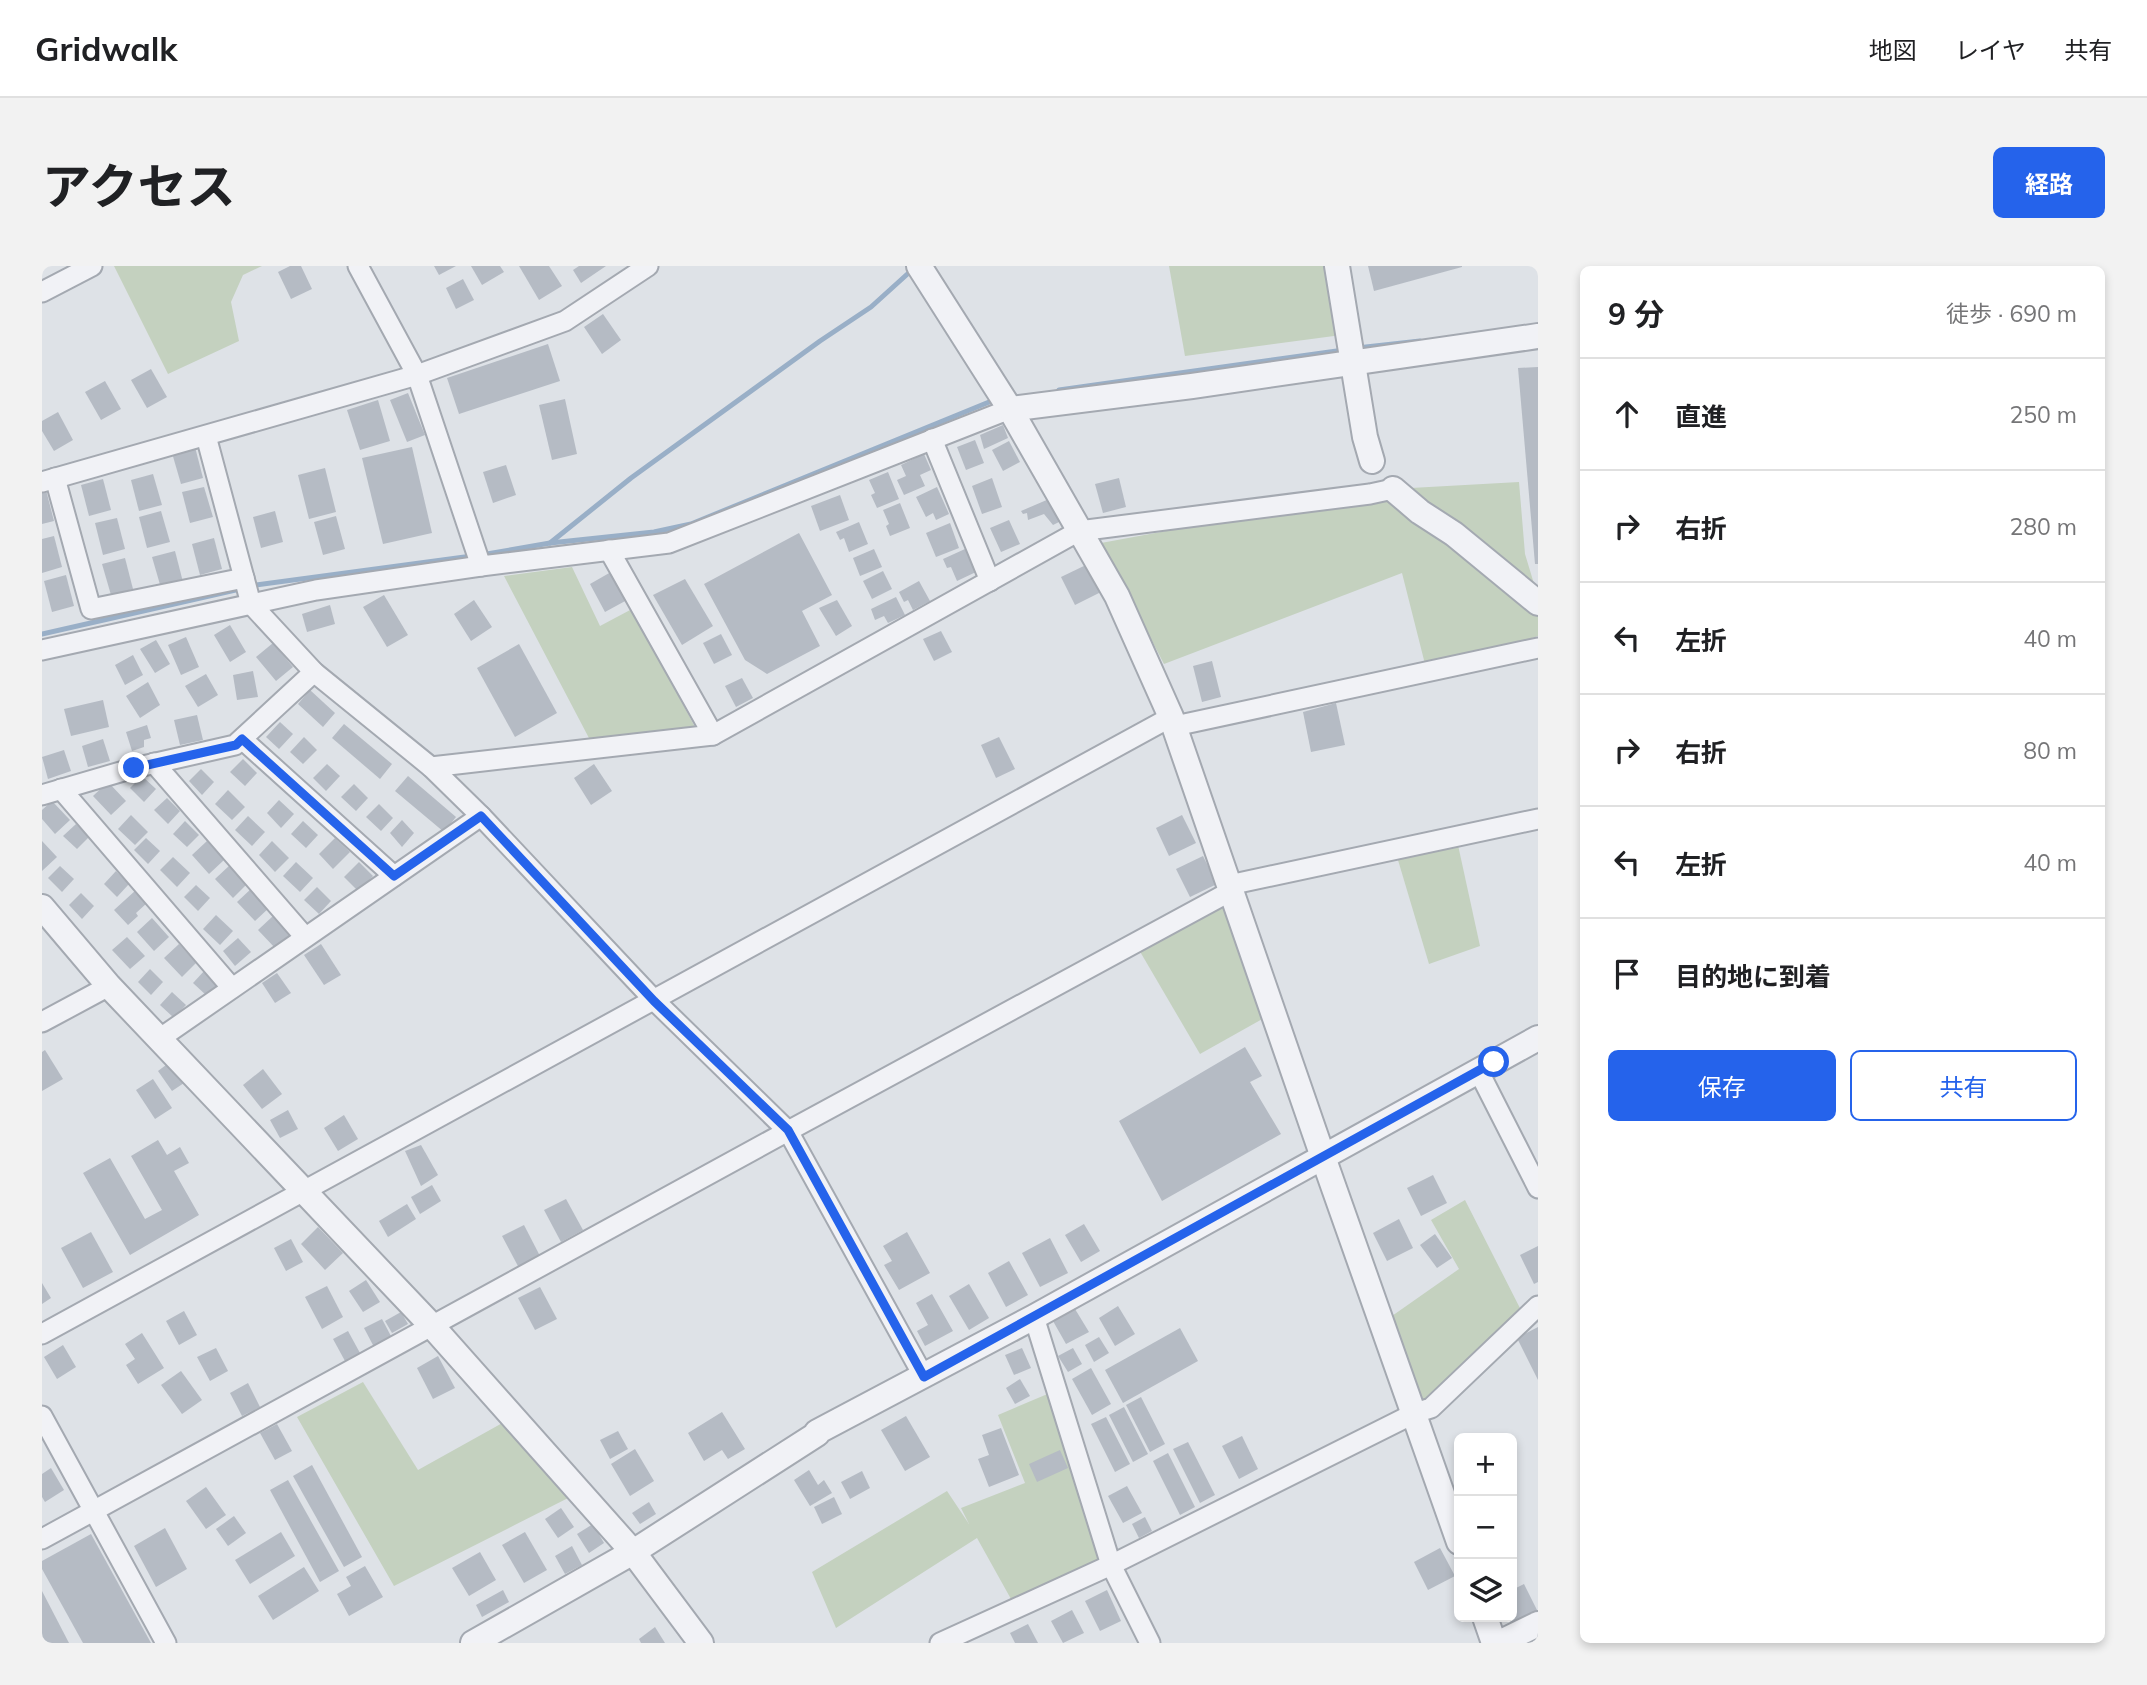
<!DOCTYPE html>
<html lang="ja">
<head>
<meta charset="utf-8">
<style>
	body { margin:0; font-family:Mulish,"Noto Sans JP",sans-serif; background:#f2f2f2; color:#202124 }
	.controls { position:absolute; right:21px; bottom:21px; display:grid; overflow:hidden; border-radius:10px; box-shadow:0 4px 10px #0003 }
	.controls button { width:63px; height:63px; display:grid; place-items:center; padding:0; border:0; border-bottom:2px solid #e0e0e0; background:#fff; color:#202124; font:35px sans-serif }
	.stop { position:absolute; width:21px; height:21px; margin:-16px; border:5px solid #2563eb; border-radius:50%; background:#fff }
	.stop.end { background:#2563eb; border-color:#fff; box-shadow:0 2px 7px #0008 }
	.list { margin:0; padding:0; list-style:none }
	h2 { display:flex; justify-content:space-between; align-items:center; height:91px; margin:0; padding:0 28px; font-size:30px }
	h2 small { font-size:23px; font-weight:400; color:#757577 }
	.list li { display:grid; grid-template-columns:46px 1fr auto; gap:21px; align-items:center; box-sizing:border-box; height:112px; padding:0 28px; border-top:2px solid #e0e0e0 }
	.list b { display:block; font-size:26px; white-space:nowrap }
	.list em { font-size:23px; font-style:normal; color:#757577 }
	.actions { display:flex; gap:14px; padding:21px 28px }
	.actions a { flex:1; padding:16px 0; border:2px solid #2563eb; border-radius:10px; text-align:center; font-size:24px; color:#2563eb }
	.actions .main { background:#2563eb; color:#fff }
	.icon { flex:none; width:38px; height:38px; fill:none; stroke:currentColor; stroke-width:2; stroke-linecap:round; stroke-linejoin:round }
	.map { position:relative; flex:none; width:1496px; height:1377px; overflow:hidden; border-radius:10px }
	header { display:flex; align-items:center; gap:42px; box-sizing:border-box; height:98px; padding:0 35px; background:#fff; border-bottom:2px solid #e0e0e0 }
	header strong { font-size:33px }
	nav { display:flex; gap:38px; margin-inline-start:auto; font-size:24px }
	.intro { display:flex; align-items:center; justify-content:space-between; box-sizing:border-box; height:168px; padding:0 42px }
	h1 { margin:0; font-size:49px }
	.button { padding:18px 32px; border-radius:10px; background:#2563eb; color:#fff; font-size:24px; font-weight:700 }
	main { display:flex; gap:42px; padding:0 42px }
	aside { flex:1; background:#fff; border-radius:10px; box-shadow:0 4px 10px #0003 }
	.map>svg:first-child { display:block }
	.green { fill:#c4d1bf }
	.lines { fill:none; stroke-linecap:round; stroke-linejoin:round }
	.stream { stroke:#99afc7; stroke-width:5 }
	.building { fill:#b5bbc4 }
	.minor-casing { stroke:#a4a9b1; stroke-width:23 }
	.tertiary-casing { stroke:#a4a9b1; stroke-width:28 }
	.minor { stroke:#f1f2f6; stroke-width:19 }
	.tertiary { stroke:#f1f2f6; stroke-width:24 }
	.route { stroke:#2563eb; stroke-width:9 }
</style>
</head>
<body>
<header>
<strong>Gridwalk</strong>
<nav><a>地図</a><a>レイヤ</a><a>共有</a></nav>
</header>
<div class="intro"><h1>アクセス</h1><a class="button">経路</a></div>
<main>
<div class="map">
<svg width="1496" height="1377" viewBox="0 0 1496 1377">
	<rect width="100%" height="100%" fill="#dee2e7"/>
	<g class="green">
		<polygon points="72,0 220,0 201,9 189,36 197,75 126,108"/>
		<polygon points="1127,0 1295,0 1307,68 1143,90"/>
		<polygon points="1477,216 1483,288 1496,331 1496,370 1385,406 1360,307 1122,398 1059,277 1351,223"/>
		<polygon points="530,301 558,360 590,343 653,461 548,474 462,310"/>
		<polygon points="1416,579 1438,680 1387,698 1353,584"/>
		<polygon points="1189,625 1231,747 1158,788 1093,677"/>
		<polygon points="1423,934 1483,1052 1376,1146 1340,1057 1417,1003 1389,954"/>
		<polygon points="321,1116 376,1204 471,1151 538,1226 352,1320 255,1151"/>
		<polygon points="1015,1124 1069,1299 974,1342 935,1272 794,1362 770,1306 905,1225 927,1258 919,1242 983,1217 956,1149"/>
	</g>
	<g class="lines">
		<g class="stream">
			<polyline points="1315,82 1378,75"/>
			<polyline points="1017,124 1302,84"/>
			<polyline points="508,277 589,212 778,75 829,41 871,3"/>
			<polyline points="439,289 508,277 612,266 649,258 952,134"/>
			<polyline points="207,320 430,290"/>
			<polyline points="0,368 198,323"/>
		</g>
	</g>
	<g class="building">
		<polygon points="248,0 259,0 270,23 249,33 236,6"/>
		<polygon points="392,0 414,0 397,9"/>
		<polygon points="429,0 458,0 462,6 440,19"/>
		<polygon points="477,0 507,0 520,20 497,34"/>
		<polygon points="537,0 564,0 539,17 531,4"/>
		<polygon points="1326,0 1420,0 1420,1 1332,25"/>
		<polygon points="421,13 432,34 414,43 404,22"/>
		<polygon points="561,48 579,74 560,88 542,61"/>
		<polygon points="506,78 518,115 417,148 405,112"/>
		<polygon points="1496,101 1496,298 1493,298 1476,102"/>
		<polygon points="109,103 125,131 105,142 89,114"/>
		<polygon points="63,115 79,143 59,154 43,126"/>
		<polygon points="366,127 383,169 365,176 348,134"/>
		<polygon points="523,133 535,188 510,194 497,139"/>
		<polygon points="336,134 348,175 318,184 305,144"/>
		<polygon points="16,146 31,174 12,185 0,165 0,155"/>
		<polygon points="961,159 966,172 942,183 938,169"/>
		<polygon points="933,174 942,197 924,204 915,181"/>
		<polygon points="967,175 978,196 961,205 950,184"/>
		<polygon points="153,181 161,212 139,218 130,187"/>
		<polygon points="370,181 390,267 341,278 320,192"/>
		<polygon points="882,188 889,204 878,209 883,220 862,229 855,214 864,210 859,199"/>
		<polygon points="464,199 474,229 451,237 441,206"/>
		<polygon points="283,202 294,246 267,253 256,209"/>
		<polygon points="846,206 857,233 835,242 829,229 833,227 827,214"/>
		<polygon points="111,208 120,239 97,245 89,214"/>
		<polygon points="950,212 960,241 940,248 930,220"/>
		<polygon points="1077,212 1084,241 1061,247 1053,218"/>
		<polygon points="61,213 69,244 47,250 39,219"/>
		<polygon points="162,221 171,251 148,257 140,226"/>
		<polygon points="895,221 907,248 894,254 891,247 884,251 874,231"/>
		<polygon points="4,224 12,255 0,258 0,225"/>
		<polygon points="798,229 807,254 778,265 769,240"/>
		<polygon points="1007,233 1019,255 1011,259 1002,248 986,254 985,247 981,248 979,245"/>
		<polygon points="858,237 868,262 848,270 844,260 847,258 841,244"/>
		<polygon points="119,245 128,276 105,282 97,251"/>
		<polygon points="233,245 241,276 219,282 211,251"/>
		<polygon points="294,250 303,283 281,289 272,256"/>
		<polygon points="75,252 83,283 61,289 53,257"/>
		<polygon points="967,254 978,278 959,286 948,262"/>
		<polygon points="817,256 826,278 807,286 802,272 798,274 794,266"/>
		<polygon points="908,257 917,282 894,291 884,267"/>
		<polygon points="757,267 790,329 760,345 778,380 725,408 703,394 662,318"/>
		<polygon points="12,270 20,301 0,307 0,273"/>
		<polygon points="172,272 180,303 158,309 150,278"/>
		<polygon points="832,283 840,301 818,310 811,292"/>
		<polygon points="923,283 934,306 915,315 909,301 905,302 901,293"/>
		<polygon points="133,285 141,316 119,322 110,291"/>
		<polygon points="83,292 91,323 69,329 60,298"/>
		<polygon points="1046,298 1059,326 1033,339 1019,311"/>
		<polygon points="841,305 850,323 830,333 821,315"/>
		<polygon points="569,306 585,334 563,346 548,318"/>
		<polygon points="24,309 32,340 10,346 2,315"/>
		<polygon points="643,313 671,360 640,379 611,329"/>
		<polygon points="877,315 888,335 871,344 866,334 862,336 857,326"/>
		<polygon points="342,329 366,369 345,381 321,341"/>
		<polygon points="854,331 863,349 846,357 842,350 833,354 829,343"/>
		<polygon points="432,334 450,361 429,375 412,348"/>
		<polygon points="795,334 810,360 794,370 777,342"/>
		<polygon points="288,339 293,358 265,366 260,348"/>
		<polygon points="188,359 204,386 188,396 172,369"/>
		<polygon points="899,365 910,386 892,395 881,373"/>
		<polygon points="679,368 690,389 672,398 661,377"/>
		<polygon points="144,371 157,401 139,409 126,379"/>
		<polygon points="114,374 128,398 113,407 98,383"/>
		<polygon points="231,377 251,401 234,415 214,391"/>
		<polygon points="477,378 515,447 473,471 435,402"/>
		<polygon points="91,389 101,409 83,419 73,399"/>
		<polygon points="1170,395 1179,431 1160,436 1151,400"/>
		<polygon points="211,405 216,431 195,434 191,409"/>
		<polygon points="164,408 176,429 156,441 143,420"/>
		<polygon points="700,412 711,432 694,441 683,420"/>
		<polygon points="106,416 118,439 98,452 84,430"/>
		<polygon points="268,424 293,447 281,461 256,438"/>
		<polygon points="61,434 67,461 29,470 22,443"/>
		<polygon points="1294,437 1303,479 1269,486 1261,446"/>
		<polygon points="155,449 161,474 138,479 132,454"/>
		<polygon points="238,456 251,468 237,483 224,471"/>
		<polygon points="302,458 350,498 338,513 290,472"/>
		<polygon points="105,459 109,472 102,474 102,481 90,485 84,466"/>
		<polygon points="262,471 275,484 261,498 248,486"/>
		<polygon points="957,471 973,503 954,512 939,479"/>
		<polygon points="61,473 68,495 46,501 40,480"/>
		<polygon points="22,484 29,505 6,513 0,491"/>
		<polygon points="201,493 215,507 203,520 188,506"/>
		<polygon points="285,498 298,510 284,525 271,512"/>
		<polygon points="552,498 570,525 549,539 532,512"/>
		<polygon points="159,503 172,516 160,529 147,515"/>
		<polygon points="100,510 114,523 102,536 88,522"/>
		<polygon points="366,510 414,551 402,566 353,525"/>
		<polygon points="66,516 84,535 69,549 51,530"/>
		<polygon points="312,518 326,532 314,545 299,531"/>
		<polygon points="186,524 203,541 190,554 173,538"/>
		<polygon points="125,532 138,545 126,558 112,544"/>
		<polygon points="237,534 252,548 239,562 225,547"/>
		<polygon points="10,535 28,554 13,568 0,553 0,544"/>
		<polygon points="337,538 351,552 339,565 324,551"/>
		<polygon points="89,549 106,566 93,579 76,563"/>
		<polygon points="1140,549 1154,577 1127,590 1114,562"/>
		<polygon points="206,550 223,566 210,580 193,564"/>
		<polygon points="360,554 372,567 360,581 348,567"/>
		<polygon points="143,555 157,569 145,581 131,568"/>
		<polygon points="261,555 276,569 264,582 249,568"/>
		<polygon points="34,558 47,571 35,583 21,570"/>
		<polygon points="104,572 118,585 106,598 92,584"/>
		<polygon points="293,572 308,586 291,603 277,588"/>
		<polygon points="0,575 15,591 0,605"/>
		<polygon points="165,575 182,594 167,608 150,589"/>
		<polygon points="230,575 247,592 233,606 217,589"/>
		<polygon points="1161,590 1175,618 1148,631 1134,603"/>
		<polygon points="131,591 148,607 135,621 118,604"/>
		<polygon points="254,596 271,612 258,626 241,610"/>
		<polygon points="317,596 331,610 317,626 302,611"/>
		<polygon points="188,599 205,618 191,632 173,613"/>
		<polygon points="18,600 32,613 20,626 6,612"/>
		<polygon points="74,605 87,618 75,631 62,618"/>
		<polygon points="154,619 168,632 156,645 142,631"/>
		<polygon points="275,621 289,635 277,648 262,634"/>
		<polygon points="210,622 228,641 213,655 195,636"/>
		<polygon points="94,624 105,637 94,647 96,650 86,659 72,644"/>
		<polygon points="39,627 52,640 40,653 27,639"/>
		<polygon points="174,649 191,665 178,679 161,663"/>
		<polygon points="231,650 248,669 234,683 216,664"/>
		<polygon points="110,652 127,671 112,685 95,666"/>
		<polygon points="85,671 103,690 88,703 70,684"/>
		<polygon points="196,672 209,686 193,700 181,685"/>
		<polygon points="137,678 154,697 140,711 122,692"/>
		<polygon points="279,678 299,709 282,719 262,689"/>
		<polygon points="108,703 121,716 109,729 96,716"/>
		<polygon points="163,704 177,718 165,730 151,717"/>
		<polygon points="235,707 249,727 233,737 220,717"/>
		<polygon points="130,726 144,739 132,752 118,739"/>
		<polygon points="1203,781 1220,810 1208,816 1239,868 1120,935 1077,855"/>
		<polygon points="3,784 21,813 0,825 0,786"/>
		<polygon points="128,796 142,817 130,825 116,805"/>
		<polygon points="221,803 240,828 220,843 201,819"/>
		<polygon points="111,813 130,842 113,853 94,824"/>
		<polygon points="246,844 256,863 238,872 228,854"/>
		<polygon points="302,849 316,873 296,885 282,862"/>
		<polygon points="116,874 125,889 138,881 147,897 132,905 157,949 88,989 41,907 68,892 103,953 120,944 89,890"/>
		<polygon points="379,879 396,909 379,920 363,885"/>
		<polygon points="1391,909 1405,937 1379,950 1365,922"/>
		<polygon points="390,919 399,935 378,948 369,931"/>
		<polygon points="524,933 541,964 519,976 502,944"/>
		<polygon points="365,938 374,953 346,971 337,955"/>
		<polygon points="1357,953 1371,982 1345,995 1331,967"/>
		<polygon points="1042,958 1058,985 1039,996 1023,969"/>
		<polygon points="482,959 498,990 477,1002 460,970"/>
		<polygon points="276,961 301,987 283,1004 259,978"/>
		<polygon points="49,966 71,1006 41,1022 19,982"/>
		<polygon points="865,966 888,1007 857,1024 842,999 850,995 841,980"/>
		<polygon points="1393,968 1410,992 1395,1002 1378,979"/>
		<polygon points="1008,972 1026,1007 998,1021 980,987"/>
		<polygon points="249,973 261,996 244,1005 232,982"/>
		<polygon points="1496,980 1496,1016 1492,1018 1478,989"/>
		<polygon points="967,995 986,1029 964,1041 946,1007"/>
		<polygon points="324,1014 338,1036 321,1046 307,1025"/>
		<polygon points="0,1017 9,1032 0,1038"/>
		<polygon points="927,1018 947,1052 927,1064 907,1030"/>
		<polygon points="285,1020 301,1051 280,1063 263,1031"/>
		<polygon points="498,1021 515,1053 493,1064 476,1032"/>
		<polygon points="890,1028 911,1065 883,1080 875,1065 886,1059 874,1037"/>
		<polygon points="1076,1040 1093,1068 1073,1080 1057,1052"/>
		<polygon points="1033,1043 1047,1066 1024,1078 1011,1055"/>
		<polygon points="142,1045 155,1069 137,1079 124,1055"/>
		<polygon points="359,1046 366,1058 350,1067 343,1055"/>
		<polygon points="340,1053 350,1072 332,1081 322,1062"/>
		<polygon points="1496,1061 1496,1114 1475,1072"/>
		<polygon points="1138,1062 1156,1095 1081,1137 1063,1104"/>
		<polygon points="306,1065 318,1087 303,1095 291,1073"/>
		<polygon points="100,1067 122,1102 96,1118 84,1099 93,1093 83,1078"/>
		<polygon points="1057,1071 1067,1087 1052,1096 1043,1079"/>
		<polygon points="21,1079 34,1101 15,1113 2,1091"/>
		<polygon points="174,1082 186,1105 168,1115 155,1091"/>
		<polygon points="980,1082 989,1102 972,1109 963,1089"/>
		<polygon points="1031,1082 1040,1098 1026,1106 1016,1090"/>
		<polygon points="396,1090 413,1122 391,1133 375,1102"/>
		<polygon points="1049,1102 1069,1138 1050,1149 1030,1113"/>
		<polygon points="139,1105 160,1134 140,1148 119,1119"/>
		<polygon points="978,1113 988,1130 973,1138 964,1122"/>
		<polygon points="206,1117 218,1141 200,1150 188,1127"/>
		<polygon points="1099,1131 1123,1178 1108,1186 1084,1139"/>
		<polygon points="1082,1141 1106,1188 1091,1196 1067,1149"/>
		<polygon points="680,1146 703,1183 686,1193 680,1184 662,1195 646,1167"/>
		<polygon points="864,1150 888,1191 863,1205 839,1164"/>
		<polygon points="1064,1151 1088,1198 1073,1206 1049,1158"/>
		<polygon points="235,1158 250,1185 233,1194 218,1167"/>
		<polygon points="959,1162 977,1209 947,1221 936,1193 947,1189 940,1169"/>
		<polygon points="576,1165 586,1183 568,1193 558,1174"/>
		<polygon points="1200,1170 1216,1203 1197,1213 1180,1180"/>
		<polygon points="1146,1176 1173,1229 1158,1237 1131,1183"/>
		<polygon points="593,1183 612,1215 588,1230 569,1198"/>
		<polygon points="1018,1184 1026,1202 995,1216 987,1198"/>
		<polygon points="1126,1187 1153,1241 1138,1249 1111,1195"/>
		<polygon points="270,1199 320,1291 302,1301 251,1210"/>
		<polygon points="9,1202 22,1224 3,1236 0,1231 0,1208"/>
		<polygon points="767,1204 776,1219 782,1214 790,1227 768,1240 752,1214"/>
		<polygon points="820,1205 828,1222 808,1233 799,1216"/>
		<polygon points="246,1214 297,1305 278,1316 228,1224"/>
		<polygon points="1085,1220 1100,1247 1081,1257 1066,1230"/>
		<polygon points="164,1221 184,1249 164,1263 144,1235"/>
		<polygon points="792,1231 800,1248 780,1258 772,1241"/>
		<polygon points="607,1236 614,1248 598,1258 590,1247"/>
		<polygon points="519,1242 532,1261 516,1272 503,1253"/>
		<polygon points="192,1250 204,1267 186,1280 174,1263"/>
		<polygon points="1103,1251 1110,1265 1097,1272 1090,1258"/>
		<polygon points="551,1258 562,1277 547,1287 535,1268"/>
		<polygon points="123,1262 145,1303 114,1321 92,1280"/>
		<polygon points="239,1266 253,1290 208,1318 193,1294"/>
		<polygon points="483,1266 505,1304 482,1317 460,1279"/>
		<polygon points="49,1268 109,1377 41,1377 0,1303 0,1295"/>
		<polygon points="530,1280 540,1299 523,1308 513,1290"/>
		<polygon points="1398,1282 1413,1310 1386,1324 1372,1296"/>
		<polygon points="438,1286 454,1314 427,1330 410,1302"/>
		<polygon points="323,1300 341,1331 307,1350 295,1328 309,1320 304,1311"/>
		<polygon points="262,1301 277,1325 231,1354 216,1330"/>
		<polygon points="1482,1318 1496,1346 1470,1359 1466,1351 1470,1351 1470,1324"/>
		<polygon points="461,1324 467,1336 440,1351 434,1339"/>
		<polygon points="1065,1324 1079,1355 1058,1365 1043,1335"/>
		<polygon points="0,1325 27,1377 0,1377"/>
		<polygon points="1030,1344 1042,1367 1021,1377 1009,1355"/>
		<polygon points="986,1358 996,1377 973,1377 968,1367"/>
		<polygon points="613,1361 623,1377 599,1377 597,1373"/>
	</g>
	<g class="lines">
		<defs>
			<g id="minor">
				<polyline points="316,0 375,109 439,300"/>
				<polyline points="0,26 50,0"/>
				<polyline points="164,170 209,338 272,406 389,501 439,550 613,735 746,865 882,1111"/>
				<polyline points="890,173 948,315"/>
				<polyline points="13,212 49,343 202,312"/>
				<polyline points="0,216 375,109 523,55 606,0"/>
				<polyline points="567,284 671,469"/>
				<polyline points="0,384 274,324 439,300 627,277 968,143"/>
				<polyline points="1133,460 1496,382"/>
				<polyline points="200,473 352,610"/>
				<polyline points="112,497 263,671"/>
				<polyline points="389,501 671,469 1037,265 1328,228 1351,223"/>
				<polyline points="19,523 190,722"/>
				<polyline points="0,529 92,502 193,479 272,406"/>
				<polyline points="1187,619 1496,553"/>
				<polyline points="0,756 67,720"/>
				<polyline points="117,773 439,550"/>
				<polyline points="1437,806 1496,922"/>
				<polyline points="992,1051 1069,1299 1108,1377"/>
				<polyline points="0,1068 1129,451"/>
				<polyline points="0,1150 124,1377"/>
				<polyline points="0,1273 746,865 1189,625"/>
				<polyline points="898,1377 1069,1299 1373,1147 1389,1142 1496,1040"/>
			</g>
			<g id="tertiary">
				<polyline points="877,0 968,143 1075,330 1129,451 1281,891 1417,1276"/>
				<polyline points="1295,0 1323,171 1330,195"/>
				<polyline points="968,143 1150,120 1496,70"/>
				<polyline points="1351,223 1378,246 1412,268 1496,337"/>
				<polyline points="0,641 67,720 390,1060 591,1286 659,1377"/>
				<polyline points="1443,1351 1452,1377"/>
				<polyline points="431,1377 591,1286 775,1168 775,1166 992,1051 1496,772"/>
				<polyline points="1457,1377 1496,1358"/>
			</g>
		</defs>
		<use href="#minor" class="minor-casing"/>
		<use href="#tertiary" class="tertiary-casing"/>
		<use href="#minor" class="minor"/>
		<use href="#tertiary" class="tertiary"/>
	</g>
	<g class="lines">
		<polyline class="route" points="92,502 194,479 200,473 352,610 439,550 612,735 746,864 882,1111 1452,796"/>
	</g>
</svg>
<div class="controls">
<button>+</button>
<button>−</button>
<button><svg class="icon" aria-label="layers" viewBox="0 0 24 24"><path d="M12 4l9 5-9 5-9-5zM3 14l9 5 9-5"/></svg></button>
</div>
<div class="stop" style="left:1452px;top:796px"></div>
<div class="stop end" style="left:92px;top:502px"></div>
</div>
<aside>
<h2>9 分<small>徒歩 · 690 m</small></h2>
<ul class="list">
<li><svg class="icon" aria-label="ahead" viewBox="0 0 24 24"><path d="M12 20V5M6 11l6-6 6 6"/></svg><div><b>直進</b></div><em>250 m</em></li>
<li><svg class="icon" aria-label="right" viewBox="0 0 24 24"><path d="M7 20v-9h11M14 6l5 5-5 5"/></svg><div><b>右折</b></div><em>280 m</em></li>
<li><svg class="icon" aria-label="left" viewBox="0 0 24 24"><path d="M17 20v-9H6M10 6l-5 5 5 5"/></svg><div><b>左折</b></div><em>40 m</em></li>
<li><svg class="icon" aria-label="right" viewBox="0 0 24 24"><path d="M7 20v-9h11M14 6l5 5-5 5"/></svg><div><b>右折</b></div><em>80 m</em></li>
<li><svg class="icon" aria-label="left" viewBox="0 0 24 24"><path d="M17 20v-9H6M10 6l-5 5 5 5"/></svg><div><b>左折</b></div><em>40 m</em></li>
<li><svg class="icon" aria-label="arrive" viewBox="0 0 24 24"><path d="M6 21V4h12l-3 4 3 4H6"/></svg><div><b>目的地に到着</b></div></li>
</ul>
<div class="actions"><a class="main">保存</a><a>共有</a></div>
</aside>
</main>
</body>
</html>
